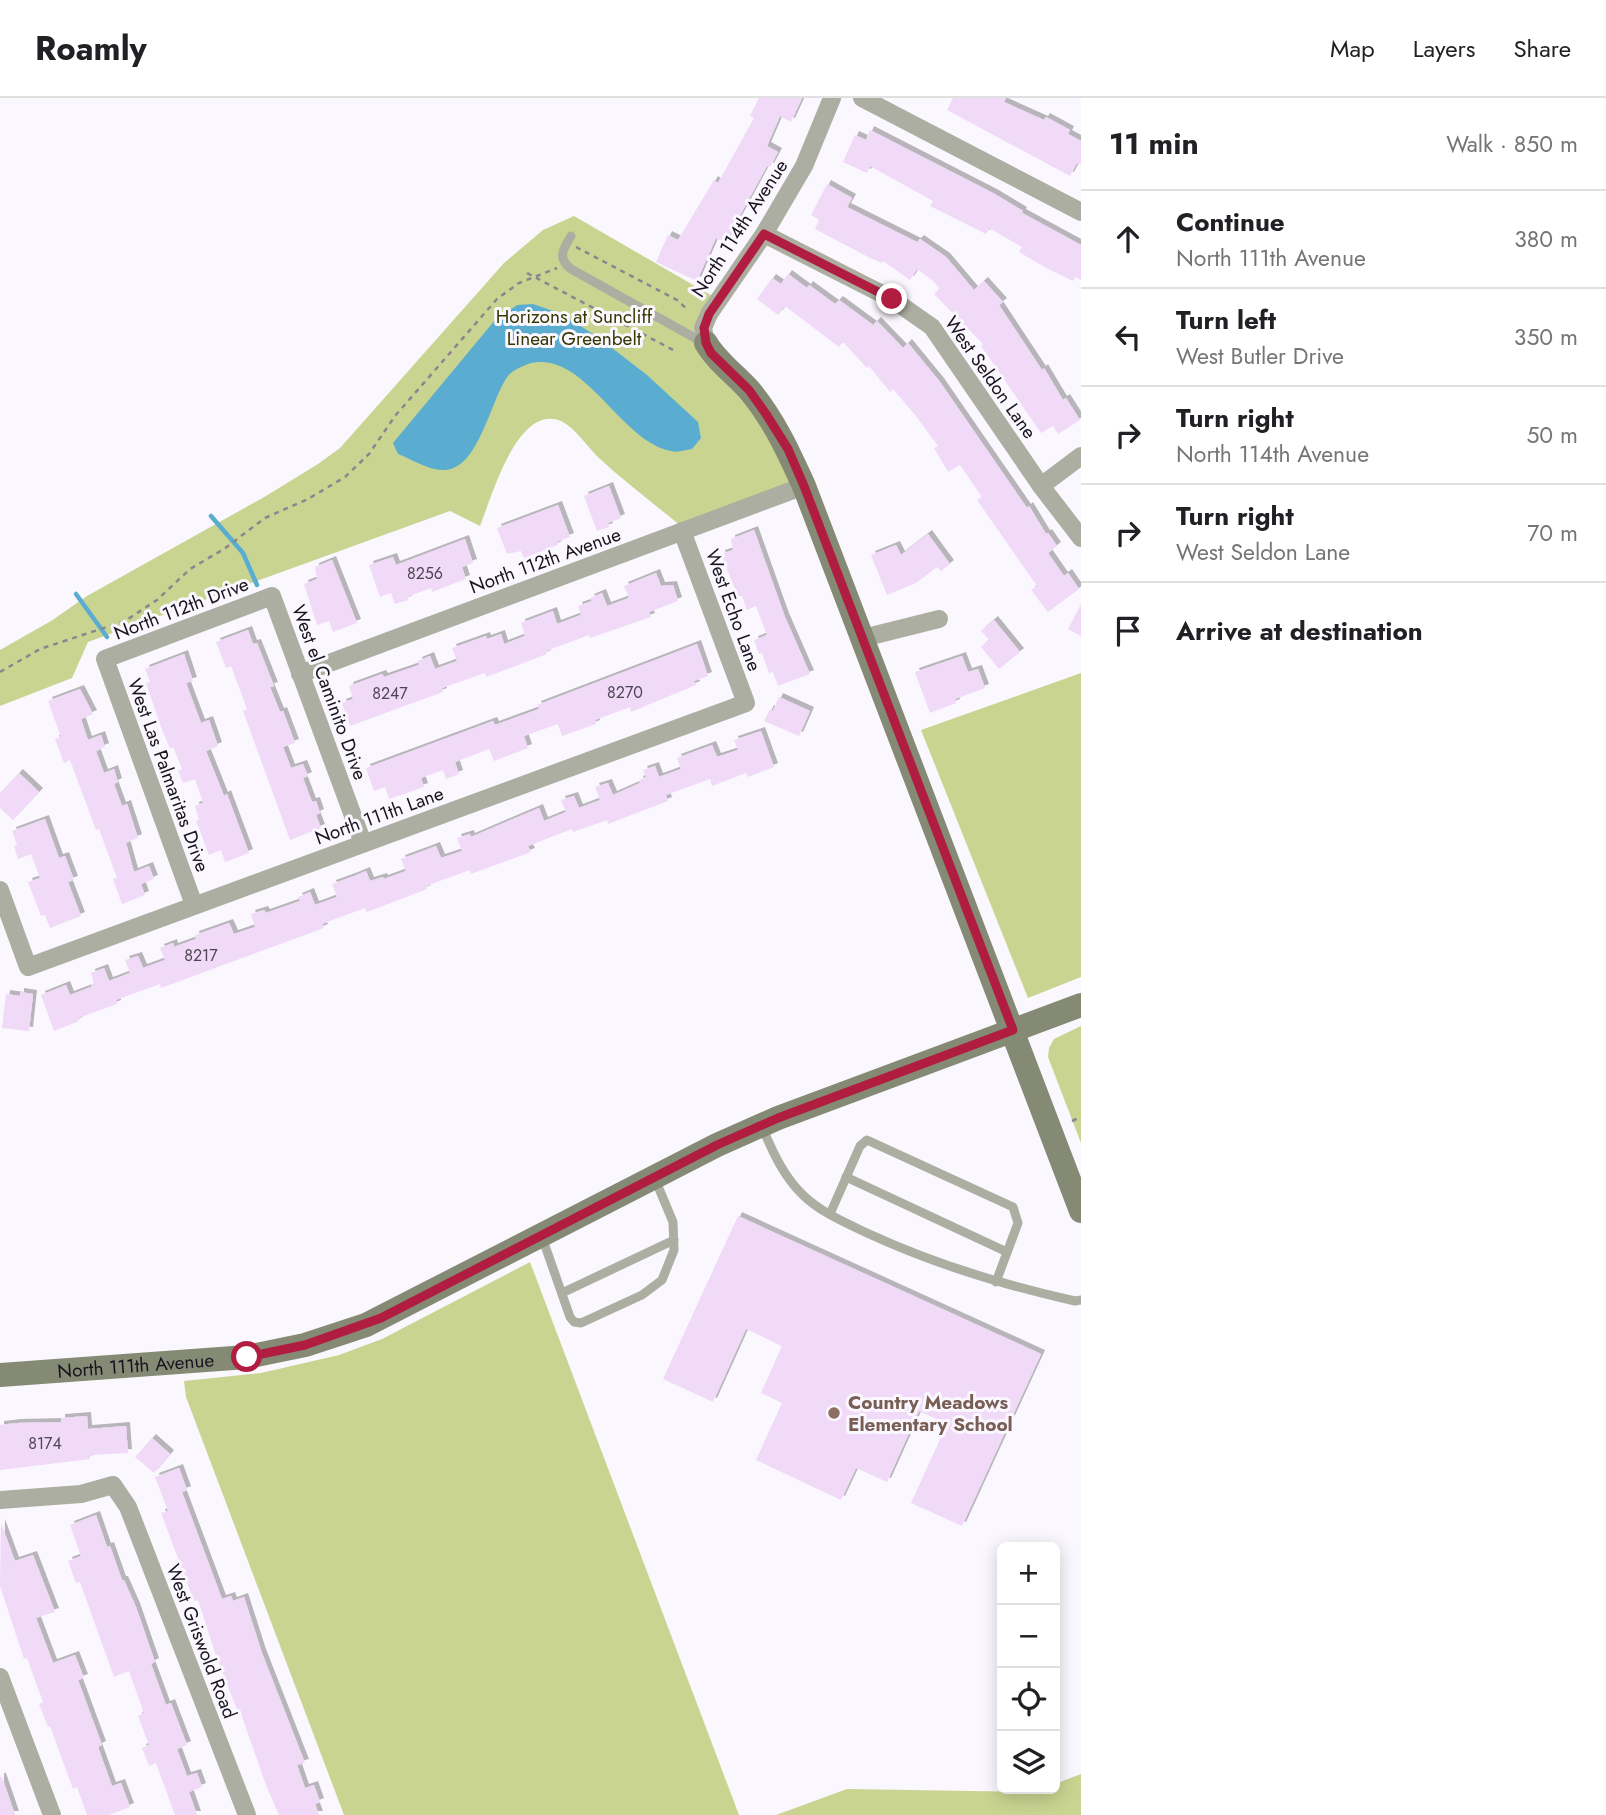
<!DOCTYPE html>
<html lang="en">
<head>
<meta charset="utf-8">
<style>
	body { margin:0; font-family:Jost,sans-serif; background:#f2f2f2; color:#202124 }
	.controls { position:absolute; right:21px; bottom:21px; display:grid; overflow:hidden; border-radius:10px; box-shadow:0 4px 18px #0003 }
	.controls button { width:63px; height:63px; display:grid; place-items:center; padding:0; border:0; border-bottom:2px solid #e0e0e0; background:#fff; color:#202124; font:35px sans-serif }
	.stop { position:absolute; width:21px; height:21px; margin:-16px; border:5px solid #b11d41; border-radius:50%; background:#fff }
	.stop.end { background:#b11d41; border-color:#fff; box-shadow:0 2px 7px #0008 }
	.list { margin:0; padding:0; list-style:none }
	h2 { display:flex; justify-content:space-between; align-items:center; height:91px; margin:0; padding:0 28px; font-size:30px }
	h2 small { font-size:23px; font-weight:400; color:#757577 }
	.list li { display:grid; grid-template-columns:46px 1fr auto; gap:21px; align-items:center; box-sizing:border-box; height:98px; padding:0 28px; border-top:2px solid #e0e0e0 }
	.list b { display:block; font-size:26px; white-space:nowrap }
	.list p { margin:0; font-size:23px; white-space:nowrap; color:#757577 }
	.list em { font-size:23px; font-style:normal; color:#757577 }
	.icon { flex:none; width:38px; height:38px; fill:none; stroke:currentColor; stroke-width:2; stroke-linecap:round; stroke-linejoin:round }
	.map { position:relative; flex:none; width:1081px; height:1717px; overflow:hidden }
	header { display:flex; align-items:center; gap:42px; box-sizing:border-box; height:98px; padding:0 35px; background:#fff; border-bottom:2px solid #e0e0e0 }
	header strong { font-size:33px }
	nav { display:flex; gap:38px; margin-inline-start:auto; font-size:24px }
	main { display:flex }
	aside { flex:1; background:#fff }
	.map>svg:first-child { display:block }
	.green { fill:#cad491 }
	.water { fill:#5aadd0 }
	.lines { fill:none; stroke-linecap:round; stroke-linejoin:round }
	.stream { stroke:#5aadd0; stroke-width:4.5 }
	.building { fill:#f0daf7; filter:url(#shadow) }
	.path { stroke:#8a868f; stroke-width:2.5; stroke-dasharray:5 5; stroke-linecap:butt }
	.lane { stroke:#abaea0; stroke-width:9 }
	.street { stroke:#abaea0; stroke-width:18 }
	.secondary { stroke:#858a75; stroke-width:24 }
	.route { stroke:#b11d41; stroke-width:9 }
	.education-dot { fill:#8d6e63; stroke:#faf7fe; stroke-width:2.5 }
	.labels { text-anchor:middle; stroke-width:6; stroke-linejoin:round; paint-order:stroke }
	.number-label { font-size:16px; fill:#4e4655 }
	.street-label { font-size:19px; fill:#18141f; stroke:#faf7fe }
	.park-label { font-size:19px; fill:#343900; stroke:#faf7fe }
	.education-label { font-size:19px; font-weight:bold; fill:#785e54; stroke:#faf7fe; text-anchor:start }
</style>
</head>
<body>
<header>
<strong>Roamly</strong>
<nav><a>Map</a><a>Layers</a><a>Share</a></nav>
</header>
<main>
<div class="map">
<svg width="1081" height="1717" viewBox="0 0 1081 1717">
	<defs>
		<filter id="shadow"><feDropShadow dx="4" dy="-4" stdDeviation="0" flood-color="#0004"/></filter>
	</defs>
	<rect width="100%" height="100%" fill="#faf7fe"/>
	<g class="green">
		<path d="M574 118 714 199 694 231 697 249 740 295 783 361 795 386 681 428C654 406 625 384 599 360 587 349 576 330 561 323 517 305 491 401 480 428L450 413 88 544 72 580 0 608V552L51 523 87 498 266 398 318 366 340 350 504 165 543 132Z"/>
		<polygon points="1081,575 1081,879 1028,900 921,632"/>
		<polygon points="1081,928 1081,1045 1048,959 1049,950 1054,941"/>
		<polygon points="530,1164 739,1717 344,1717 186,1299 184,1283 261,1275 339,1257 382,1241"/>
		<polygon points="1081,1676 1081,1717 776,1717 847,1691 1030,1694 1040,1691 1055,1691 1055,1686"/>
	</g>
	<path class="water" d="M533 206 562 216 599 240 647 277 698 324 701 340 692 351C685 352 678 355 671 353 620 343 585 253 531 265 524 267 511 273 508 278 491 300 479 372 444 372 430 373 411 361 398 356L393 345 495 222 517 207Z"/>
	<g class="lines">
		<g class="stream">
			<polyline points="211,418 243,455 257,487"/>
			<polyline points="76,496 107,539"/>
		</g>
	</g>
	<g class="building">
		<polygon points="759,0 802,0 791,24 780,18 767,48 778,54 770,69 767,68 725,145 716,140 697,183 656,164 668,137 678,142 714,82 718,85 754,20 750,18"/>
		<polygon points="953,0 1006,0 1004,4 1044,22 1046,19 1070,32 1068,36 1081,43 1081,67 1077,65 1070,78 1055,70 947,12"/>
		<polygon points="870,32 993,95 1023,113 1022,115 1081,147 1081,182 1075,179 1073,183 1048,171 1019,154 1022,149 989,130 986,136 930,108 933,103 870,68 867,75 843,64 855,37 866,42"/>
		<polygon points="827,86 852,100 847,109 917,144 920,141 946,159 974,192 984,183 1003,204 999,207 1042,272 1044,270 1063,302 1066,300 1080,322 1058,336 1053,328 1041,335 981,248 983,246 934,196 940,191 932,182 917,171 910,182 883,163 882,165 870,160 815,131 819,122 811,117"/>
		<polygon points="788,176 807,190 809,187 835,206 839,202 873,227 877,223 903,250 908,245 940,284 1027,410 1029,408 1046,436 1048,435 1057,448 1048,455 1064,478 1068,475 1079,491 1048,514 1031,492 1037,488 977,402 982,399 960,367 948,374 934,350 938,348 916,318 893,291 890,294 869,268 867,270 843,244 839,249 785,208 778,217 757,201 772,180 781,186"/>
		<polygon points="609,388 621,420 608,425 609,429 597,433 584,398"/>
		<polygon points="558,407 570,439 556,444 558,447 524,460 521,453 507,456 497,430"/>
		<polygon points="754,432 785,519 810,576 778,588 773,574 769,575 762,555 759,556 754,542 767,537 756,508 747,512 742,498 738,499 721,456 733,452 731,441"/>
		<polygon points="928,436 950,466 941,473 937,469 916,485 887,497 871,457 896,447 901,457"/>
		<polygon points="465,441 473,465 462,469 466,481 432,494 431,490 407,499 408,502 395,506 391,495 380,499 369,467 393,459 396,467"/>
		<polygon points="332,462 357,525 333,534 329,523 317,527 304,486 317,481 315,469"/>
		<polygon points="656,475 661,488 673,487 678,503 649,514 651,519 590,540 589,537 546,553 547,556 513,569 486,579 485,575 442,590 443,594 350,628 342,605 353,601 349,588 382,576 384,579 419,567 418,563 430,558 435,571 457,563 452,550 486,538 487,541 501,536 504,546 525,538 521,525 553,513 557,526 581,517 578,508 592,503 590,500 602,495 607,508 629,500 624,488"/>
		<polygon points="1081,506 1081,538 1068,531"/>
		<polygon points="994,522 1020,554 999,571 981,549 989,542 981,533"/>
		<polygon points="248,532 253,546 257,545 274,588 270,589 280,614 283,613 295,645 283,649 291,670 303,666 308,678 303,680 312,704 316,703 320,715 316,717 321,730 290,742 243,613 247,611 231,568 226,570 216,544"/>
		<polygon points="697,546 708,578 694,583 696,587 631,614 630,609 595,622 596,626 562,638 558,626 524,638 528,650 494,663 489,651 455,664 459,676 446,681 443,672 421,680 424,689 389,701 385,689 374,693 366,670 493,623 495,627 539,611 537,607"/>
		<polygon points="184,556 193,583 186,585 201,625 209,622 218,648 206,653 224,698 227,696 249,755 225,764 221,752 209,757 196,723 199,722 195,708 203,705 195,681 183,685 178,673 182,671 173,649 170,651 161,629 146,585 150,584 145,571"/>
		<polygon points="962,558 968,574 978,571 985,590 955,601 956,605 930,615 915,574"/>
		<polygon points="80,591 93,616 81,621 88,642 101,637 105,649 96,653 104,675 114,671 118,684 114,686 122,708 127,706 138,740 126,745 134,774 149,768 154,781 141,786 145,797 122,806 113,781 117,780 99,731 96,732 70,662 64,665 55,641 61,639 48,603"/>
		<polygon points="779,599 810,613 799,638 764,623 770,611 773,613"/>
		<polygon points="761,633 774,669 748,679 746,675 712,688 710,681 666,697 668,703 608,726 607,722 573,734 572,731 528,748 531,754 471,776 470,772 426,788 427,791 367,814 365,810 322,826 324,830 161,890 160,886 116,902 117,906 78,920 79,923 54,933 41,897 66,887 70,897 91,889 91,887 94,886 91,875 104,870 109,883 130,875 125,862 138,858 143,870 165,862 160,850 173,845 174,849 196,841 195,837 229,825 234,836 255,829 251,816 264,812 266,815 300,803 298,799 310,794 315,807 337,799 332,786 354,778 366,773 370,783 383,779 384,781 406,773 401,761 423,753 436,748 441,760 462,753 457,740 470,736 471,739 539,710 544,723 566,714 561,702 574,698 579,710 600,702 595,689 608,685 613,697 640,685 639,682 646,679 643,672 655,668 659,679 681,671 677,660 712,647 717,659 738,652 734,642"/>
		<polygon points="19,675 39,694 13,722 0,710 0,695"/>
		<polygon points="45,721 59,760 65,758 74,782 68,784 81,818 50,830 45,817 41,818 28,784 40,780 31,756 18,761 14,748 17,747 12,733"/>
		<polygon points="20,894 33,896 29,933 2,930 6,896 20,898"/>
		<polygon points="738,1118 1041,1256 962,1428 911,1405 947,1326 919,1313 887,1384 856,1370 841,1402 756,1362 782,1305 761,1295 782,1248 746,1231 713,1304 663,1281"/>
		<polygon points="87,1318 88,1331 126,1328 128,1355 90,1357 90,1361 0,1372 0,1327 17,1325 61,1324 61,1320"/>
		<polygon points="152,1340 170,1356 154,1375 135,1359"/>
		<polygon points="179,1370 187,1392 182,1394 222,1501 231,1498 233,1503 244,1499 262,1555 305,1665 297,1667 305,1690 314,1687 320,1704 315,1706 319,1717 279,1717 266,1687 240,1613 238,1614 217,1561 198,1502 194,1503 161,1415 168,1413 155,1379"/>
		<polygon points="96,1417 107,1449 110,1448 122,1482 124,1482 136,1509 155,1564 151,1566 166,1607 171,1605 187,1647 177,1651 187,1678 197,1675 202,1689 189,1694 197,1717 175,1717 156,1665 149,1668 142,1650 149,1647 138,1618 144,1615 129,1573 114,1579 80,1484 76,1485 68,1463 81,1458 70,1427"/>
		<polygon points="1,1425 15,1463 33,1457 55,1514 36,1520 53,1565 75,1557 84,1580 78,1582 102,1647 98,1649 112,1688 121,1685 130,1709 109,1717 87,1717 77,1689 73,1691 50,1628 48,1629 39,1606 43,1604 27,1560 24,1561 0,1488"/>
		<polygon points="0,1679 2,1679 15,1717 0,1717"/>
	</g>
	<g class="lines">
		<g class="path">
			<polyline points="576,149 677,202 688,212"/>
			<polyline points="527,175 675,253"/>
			<polyline points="0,574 40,551 125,523 157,502 190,471 224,451 265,420 308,401 345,379 369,356 395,318 497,201 519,185 557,170"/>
			<polyline points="1072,1023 1081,1019"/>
		</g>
		<g class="lane">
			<path d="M571 138C563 151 557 160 571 171L704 245"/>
			<path d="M762 1029C773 1054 783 1078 803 1097 820 1114 846 1125 867 1135 934 1166 1003 1187 1075 1203L1081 1202"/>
			<polyline points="846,1079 1007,1154"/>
			<polyline points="830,1116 860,1048 867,1042 1013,1109 1018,1125 996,1184"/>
			<polyline points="542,1139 570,1219 574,1224 581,1225 642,1197 662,1182 674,1152 673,1124 655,1081"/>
			<polyline points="562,1195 674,1142"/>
		</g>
		<g class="street">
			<polyline points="862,0 1081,114"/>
			<polyline points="764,136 892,201 932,229 1041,388 1081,440"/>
			<polyline points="706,245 703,230 709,216 764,136 804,68 832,0"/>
			<polyline points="1041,388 1081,358"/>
			<polyline points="863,540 939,521"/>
			<polyline points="300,576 804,388"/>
			<polyline points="0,792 28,869 746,605 682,433"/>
			<polyline points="194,807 105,561 272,498 363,745"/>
			<polyline points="0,1402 81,1396 113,1387 128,1409 247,1717"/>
			<polyline points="0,1579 52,1717"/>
		</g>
		<g class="secondary">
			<path d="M706 245C717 264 736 277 750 293 774 322 789 355 804 388L1081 1113"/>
			<path id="s1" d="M0 1277 247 1259 305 1247 366 1227 717 1047 778 1020 1081 907"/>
		</g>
	</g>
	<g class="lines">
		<polyline class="route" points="247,1259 305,1247 381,1220 717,1047 778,1020 1013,932 804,388 788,351 766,316 749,292 711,255 706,245 704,230 709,216 764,136 892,201"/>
	</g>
	<circle class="education-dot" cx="834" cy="1315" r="7"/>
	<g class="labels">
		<g class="number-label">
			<text x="425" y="481">8256</text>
			<text x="625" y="600">8270</text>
			<text x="390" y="601">8247</text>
			<text x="201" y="863">8217</text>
			<text x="45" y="1351">8174</text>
		</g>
		<g class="street-label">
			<text transform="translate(739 130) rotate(-57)" y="7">North 114th Avenue</text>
			<text transform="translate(991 279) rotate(55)" y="7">West Seldon Lane</text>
			<text transform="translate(545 462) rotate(-20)" y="7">North 112th Avenue</text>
			<text transform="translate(181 510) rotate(-21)" y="7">North 112th Drive</text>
			<text transform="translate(734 512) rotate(70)" y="7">West Echo Lane</text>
			<text transform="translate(330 594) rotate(70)" y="7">West el Caminito Drive</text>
			<text transform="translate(169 677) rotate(70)" y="7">West Las Palmaritas Drive</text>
			<text transform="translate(379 717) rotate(-20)" y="7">North 111th Lane</text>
			<text dy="7" stroke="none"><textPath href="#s1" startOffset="136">North 111th Avenue</textPath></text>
			<text transform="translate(202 1543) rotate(69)" y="7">West Griswold Road</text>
		</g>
		<g class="park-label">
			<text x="574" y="225">Horizons at Suncliff<tspan x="574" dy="22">Linear Greenbelt</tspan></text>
		</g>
		<g class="education-label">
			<text x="848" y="1311">Country Meadows<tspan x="848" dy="22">Elementary School</tspan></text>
		</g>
	</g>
</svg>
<div class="controls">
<button>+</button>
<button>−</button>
<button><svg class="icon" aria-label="locate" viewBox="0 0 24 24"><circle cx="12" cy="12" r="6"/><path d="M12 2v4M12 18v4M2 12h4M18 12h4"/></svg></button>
<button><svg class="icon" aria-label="layers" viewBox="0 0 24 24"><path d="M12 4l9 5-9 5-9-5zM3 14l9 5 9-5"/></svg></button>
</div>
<div class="stop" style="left:247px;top:1259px"></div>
<div class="stop end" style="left:892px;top:201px"></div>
</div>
<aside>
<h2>11 min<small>Walk · 850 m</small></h2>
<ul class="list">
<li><svg class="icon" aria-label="ahead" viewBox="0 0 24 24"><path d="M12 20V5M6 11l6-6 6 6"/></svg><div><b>Continue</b><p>North 111th Avenue</p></div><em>380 m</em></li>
<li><svg class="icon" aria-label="left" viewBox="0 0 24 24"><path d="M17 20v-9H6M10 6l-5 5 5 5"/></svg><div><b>Turn left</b><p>West Butler Drive</p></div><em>350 m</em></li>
<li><svg class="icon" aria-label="right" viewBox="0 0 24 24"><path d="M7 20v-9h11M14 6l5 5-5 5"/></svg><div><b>Turn right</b><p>North 114th Avenue</p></div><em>50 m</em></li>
<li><svg class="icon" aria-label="right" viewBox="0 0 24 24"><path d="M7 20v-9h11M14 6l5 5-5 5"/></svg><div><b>Turn right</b><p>West Seldon Lane</p></div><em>70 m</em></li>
<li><svg class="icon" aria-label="arrive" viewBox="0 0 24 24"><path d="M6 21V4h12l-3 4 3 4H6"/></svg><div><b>Arrive at destination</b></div></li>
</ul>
</aside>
</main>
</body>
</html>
